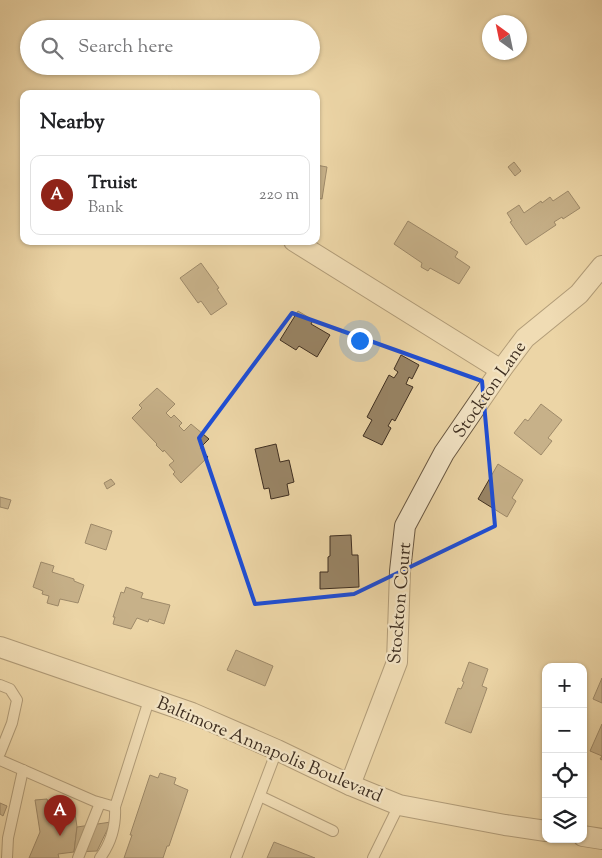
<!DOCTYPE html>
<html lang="en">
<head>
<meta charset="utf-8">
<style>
	body { margin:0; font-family:"Sorts Mill Goudy",serif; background:#f2f2f2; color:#202124 }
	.controls { position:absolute; right:15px; bottom:15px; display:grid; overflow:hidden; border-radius:10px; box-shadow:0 1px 4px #0004 }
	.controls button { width:45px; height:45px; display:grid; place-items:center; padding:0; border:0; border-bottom:1px solid #e0e0e0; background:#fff; color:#202124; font:25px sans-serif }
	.compass { position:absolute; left:482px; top:15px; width:45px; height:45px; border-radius:50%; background:#fff; box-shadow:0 1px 4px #0004; rotate:327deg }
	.you { position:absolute; left:359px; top:340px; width:18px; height:18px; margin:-12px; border:4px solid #fff; border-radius:50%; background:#1a73e8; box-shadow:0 0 0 8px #1a73e833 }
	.badge { display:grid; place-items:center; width:32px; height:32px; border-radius:50%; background:#8f2418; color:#fff; font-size:16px; font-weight:700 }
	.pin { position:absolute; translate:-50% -41px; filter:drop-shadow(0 1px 2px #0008) }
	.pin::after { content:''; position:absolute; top:26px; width:18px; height:15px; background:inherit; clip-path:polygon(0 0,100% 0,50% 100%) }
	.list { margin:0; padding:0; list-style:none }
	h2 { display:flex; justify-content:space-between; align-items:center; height:65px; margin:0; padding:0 20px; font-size:21px }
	h2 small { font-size:16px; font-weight:400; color:#757577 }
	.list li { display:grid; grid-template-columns:32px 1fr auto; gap:15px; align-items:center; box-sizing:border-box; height:80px; margin:0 10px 10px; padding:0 10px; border:1px solid #e0e0e0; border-radius:10px }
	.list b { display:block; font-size:19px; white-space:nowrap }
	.list p { margin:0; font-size:16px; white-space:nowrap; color:#757577 }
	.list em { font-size:16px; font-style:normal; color:#757577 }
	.icon { flex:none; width:28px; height:28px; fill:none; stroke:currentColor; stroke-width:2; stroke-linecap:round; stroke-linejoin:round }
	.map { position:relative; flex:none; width:602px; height:858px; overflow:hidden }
	.search { position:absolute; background:#fff; box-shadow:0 1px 4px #0004; left:20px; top:20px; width:300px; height:55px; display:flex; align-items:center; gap:12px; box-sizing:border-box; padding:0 18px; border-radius:28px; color:#757577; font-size:19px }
	.panel { position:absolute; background:#fff; box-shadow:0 1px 4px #0004; left:20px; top:90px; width:300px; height:155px; border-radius:10px }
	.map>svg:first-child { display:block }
	.building { fill:#998566; stroke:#3f2f21 }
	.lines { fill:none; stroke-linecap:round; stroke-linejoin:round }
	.service-casing { stroke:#6a5842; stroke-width:12 }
	.minor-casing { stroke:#6a5842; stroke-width:22 }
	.service { stroke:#f3e4c5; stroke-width:10 }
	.minor { stroke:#f3e4c5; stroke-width:20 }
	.marked { fill:none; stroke:#1d4ed8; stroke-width:4; stroke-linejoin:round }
	.labels { text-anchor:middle; stroke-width:4.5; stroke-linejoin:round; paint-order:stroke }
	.street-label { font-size:18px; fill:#3f2f21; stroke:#f3e4c5 }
</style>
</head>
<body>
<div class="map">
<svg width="602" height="858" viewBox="0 0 602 858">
	<rect width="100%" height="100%" fill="#ecd5a6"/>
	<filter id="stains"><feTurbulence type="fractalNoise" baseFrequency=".004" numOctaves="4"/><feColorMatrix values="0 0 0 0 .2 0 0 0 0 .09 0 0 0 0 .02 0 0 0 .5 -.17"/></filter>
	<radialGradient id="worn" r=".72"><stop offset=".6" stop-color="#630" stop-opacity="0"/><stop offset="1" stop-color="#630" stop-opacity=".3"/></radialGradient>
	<g class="building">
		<polygon points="514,162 521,171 515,176 508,167"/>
		<polygon points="316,165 327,167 322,199 316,198"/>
		<polygon points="568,191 580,208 563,219 562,217 554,222 556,225 526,245 510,222 512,221 507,213 519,205 524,213 541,201 542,203 550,197 553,201"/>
		<polygon points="408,221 458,252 455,257 470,267 459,284 430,268 428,271 421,267 422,263 394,244"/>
		<polygon points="201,263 219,288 217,289 227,304 211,315 201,301 198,303 180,278"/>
		<polygon points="298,311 313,320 311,324 330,335 317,357 299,346 296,350 280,340"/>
		<polygon points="401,355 419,365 412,379 409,377 406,384 413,387 395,421 392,419 388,426 391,428 382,445 363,436 372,420 367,417 389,375 394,378 398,372 394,369"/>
		<polygon points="157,388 175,404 166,413 171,418 174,415 182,423 179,426 184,431 191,424 209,439 200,448 208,457 181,483 173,474 175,472 169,465 174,461 164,450 163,452 156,445 157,444 132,418 142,408 139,405"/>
		<polygon points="541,404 562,420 548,438 552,441 541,455 514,433 525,419 528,421"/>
		<polygon points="276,444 280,462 289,460 294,482 287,484 289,495 271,499 269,488 264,489 255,449"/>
		<polygon points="498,464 523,480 512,498 516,501 507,517 478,499"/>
		<polygon points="111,479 115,484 107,489 104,483"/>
		<polygon points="0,497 11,500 8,509 0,507"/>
		<polygon points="91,524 112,531 106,550 85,543"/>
		<polygon points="351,535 352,555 358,555 359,587 320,589 320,572 328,572 328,557 330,556 330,536"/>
		<polygon points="41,562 54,566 52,572 74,579 74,581 84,585 78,603 60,599 58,606 47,603 49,596 42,594 43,591 33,587"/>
		<polygon points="126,587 143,593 141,598 170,605 164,624 149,619 148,622 137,618 131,629 113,624 115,617 113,617 121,592 124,593"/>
		<polygon points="236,650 273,666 265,686 227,670"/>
		<polygon points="469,662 488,669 482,686 487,688 471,733 445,723 458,688 461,689 464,682 462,681"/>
		<polygon points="602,678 602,703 593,699"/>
		<polygon points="602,724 602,760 600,759 602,756 590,751"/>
		<polygon points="160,773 176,778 174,784 188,790 169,846 167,846 163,858 124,858 132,835 130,835 150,775 158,778"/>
		<polygon points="47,799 52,814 75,813 77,827 74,852 58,854 59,858 29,858 40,832 35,800"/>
		<polygon points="0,803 7,806 3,816 0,814"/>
		<polygon points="111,822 97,851 74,852 77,827"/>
		<polygon points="274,842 315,858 267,858"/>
	</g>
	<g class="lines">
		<defs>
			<g id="service">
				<polyline points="0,685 10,689 17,700 12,723 0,753"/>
				<polyline points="0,760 94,801 115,807 150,697"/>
				<polyline points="260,796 333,831"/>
				<polyline points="7,858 8,838 23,770"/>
				<polyline points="78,858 100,803"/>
				<path d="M100 858C111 843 116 826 115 807"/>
				<polyline points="236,858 277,750"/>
				<polyline points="373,858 399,805"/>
			</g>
			<g id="minor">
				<polyline points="294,241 501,370"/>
				<polyline points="0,647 192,713 277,750 350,785 399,805 505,825 546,831"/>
				<polyline points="350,785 397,662 400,571 405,526 444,453 501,370 525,338 579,294 602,266"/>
				<polyline points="583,836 602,839"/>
			</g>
		</defs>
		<use href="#service" class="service-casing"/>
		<use href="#minor" class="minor-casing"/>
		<use href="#service" class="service"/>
		<use href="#minor" class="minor"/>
	</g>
	<path d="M0 0H602V858H0ZM292 313 482 381 495 526 354 594 255 604 199 438Z" fill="#ecd5a6" fill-opacity=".55" fill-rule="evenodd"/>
	<path class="marked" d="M292 313 482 381 495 526 354 594 255 604 199 438Z"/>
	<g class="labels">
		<g class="street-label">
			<text transform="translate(489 389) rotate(-55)" y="6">Stockton Lane</text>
			<text transform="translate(399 603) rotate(-85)" y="6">Stockton Court</text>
			<text transform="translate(270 749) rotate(23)" y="6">Baltimore Annapolis Boulevard</text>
		</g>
	</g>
	<rect width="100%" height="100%" filter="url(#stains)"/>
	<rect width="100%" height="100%" fill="url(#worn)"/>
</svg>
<div class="controls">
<button>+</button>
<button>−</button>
<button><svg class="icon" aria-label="locate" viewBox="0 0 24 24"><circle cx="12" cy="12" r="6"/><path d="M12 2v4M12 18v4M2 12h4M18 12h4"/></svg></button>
<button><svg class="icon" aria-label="layers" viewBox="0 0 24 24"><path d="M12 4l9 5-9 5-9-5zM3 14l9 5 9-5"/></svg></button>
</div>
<svg class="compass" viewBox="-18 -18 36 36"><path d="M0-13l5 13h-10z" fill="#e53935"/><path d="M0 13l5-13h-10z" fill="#757577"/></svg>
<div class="you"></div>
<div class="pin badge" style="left:60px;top:836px">A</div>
<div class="search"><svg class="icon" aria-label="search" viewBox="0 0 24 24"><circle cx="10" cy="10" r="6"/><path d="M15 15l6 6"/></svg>Search here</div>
<section class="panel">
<h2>Nearby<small></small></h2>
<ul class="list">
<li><span class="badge">A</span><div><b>Truist</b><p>Bank</p></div><em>220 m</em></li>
</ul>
</section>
</div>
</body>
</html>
